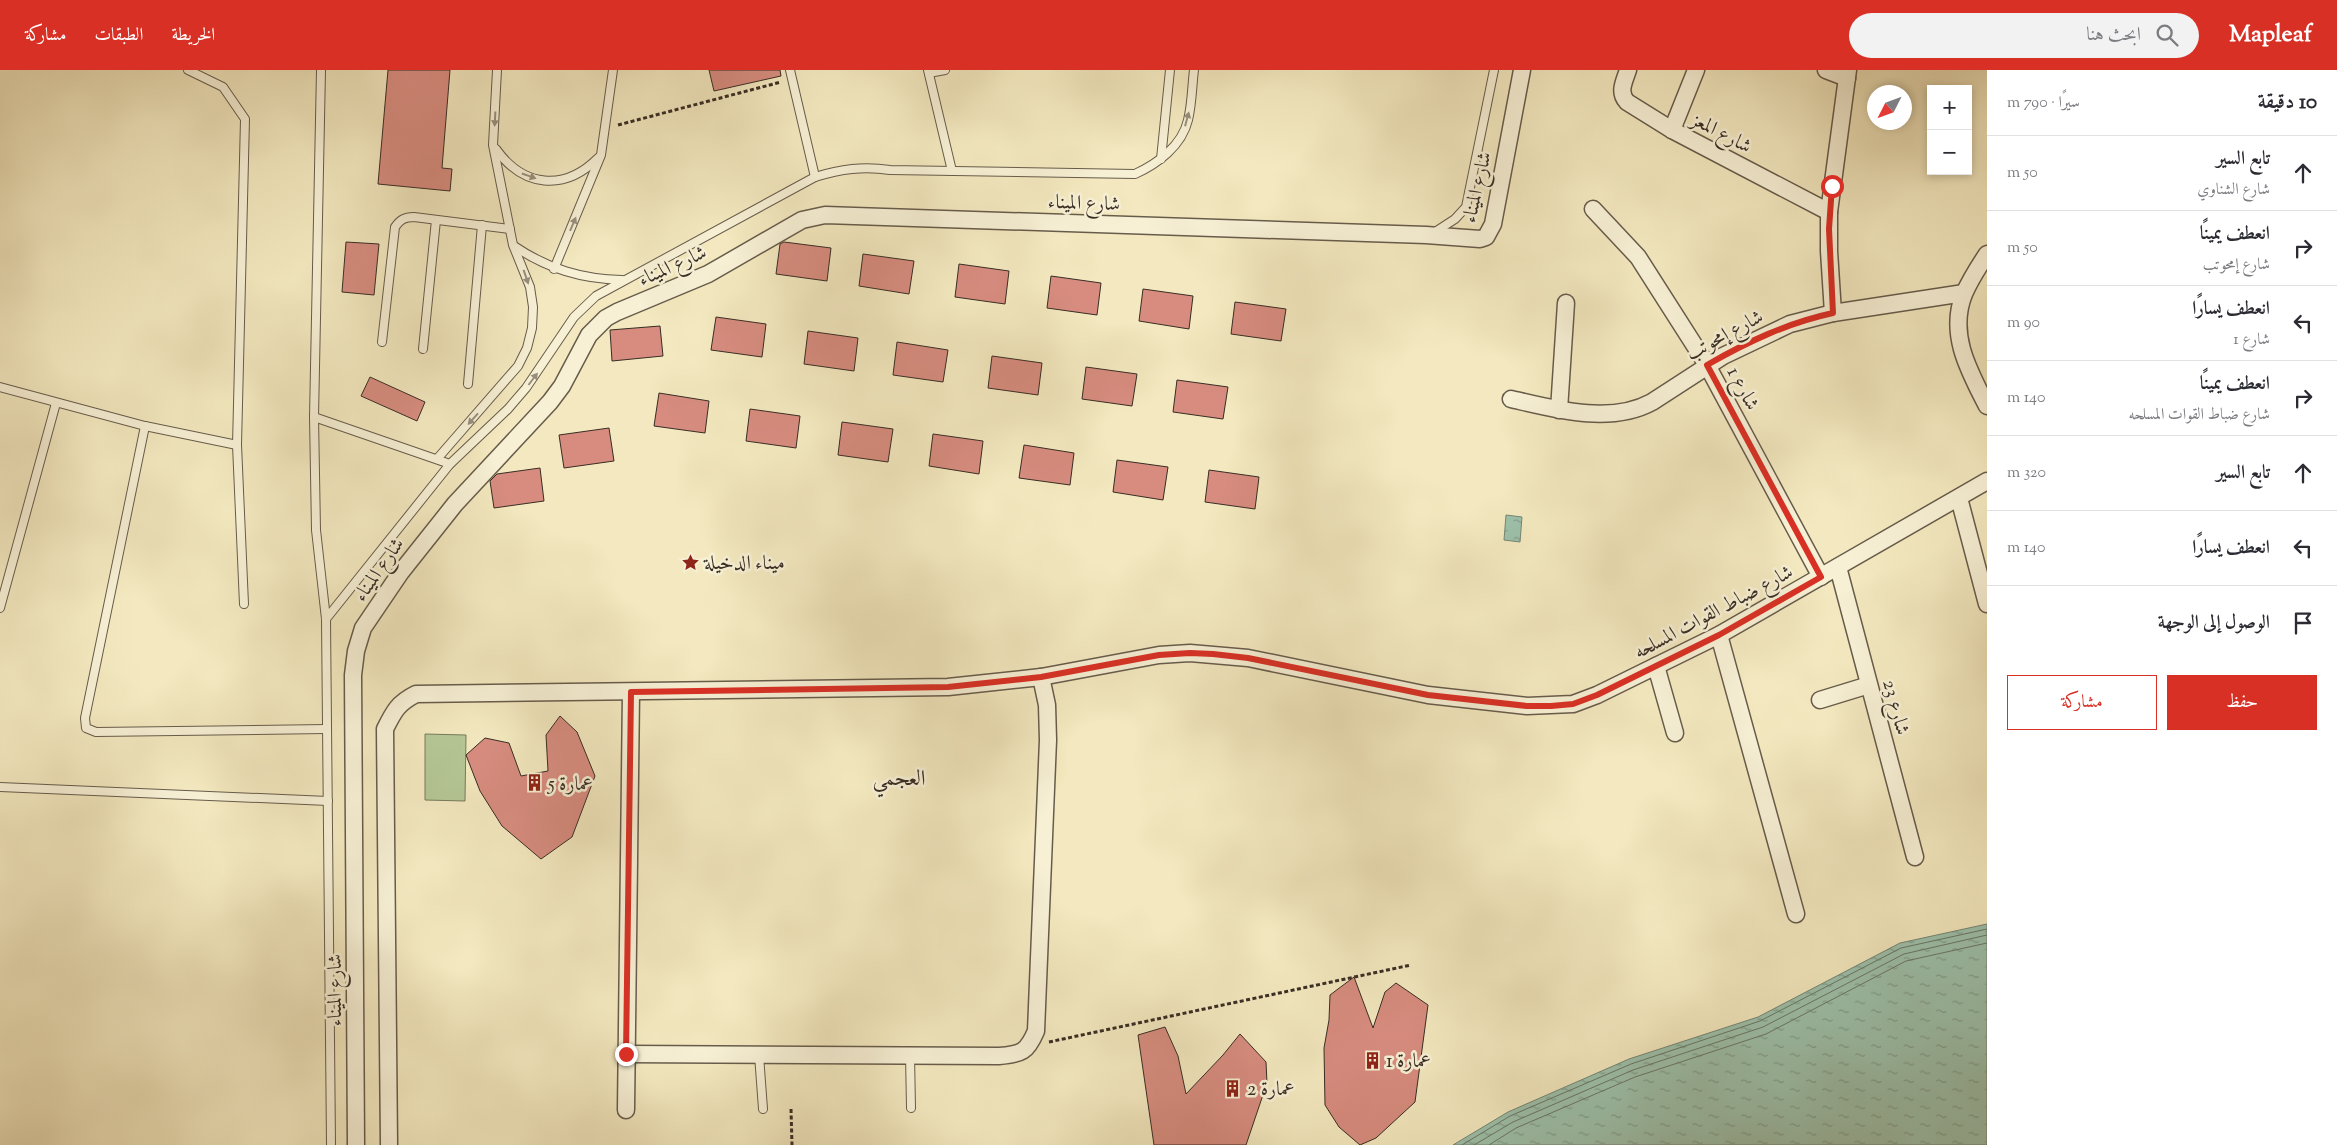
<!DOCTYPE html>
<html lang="ar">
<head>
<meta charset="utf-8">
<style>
	body { margin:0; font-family:"Sorts Mill Goudy",Amiri,serif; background:#f2f2f3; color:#2b2b33; direction:rtl }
	.controls { position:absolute; right:15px; top:15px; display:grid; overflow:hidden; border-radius:0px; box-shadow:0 2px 8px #0003 }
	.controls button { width:45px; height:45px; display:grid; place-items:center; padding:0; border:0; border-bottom:1px solid #e1e1e2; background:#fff; color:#2b2b33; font:25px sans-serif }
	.compass { position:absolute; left:1867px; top:15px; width:45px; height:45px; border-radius:50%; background:#fff; box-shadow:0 2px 8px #0003; rotate:228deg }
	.stop { position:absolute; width:15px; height:15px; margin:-11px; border:4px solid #d93025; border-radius:50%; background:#fff }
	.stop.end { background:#d93025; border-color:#fff; box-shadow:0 1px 5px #0008 }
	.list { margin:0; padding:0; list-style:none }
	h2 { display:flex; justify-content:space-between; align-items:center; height:65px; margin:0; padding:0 20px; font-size:21px }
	h2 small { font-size:16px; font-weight:400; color:#7c7c81 }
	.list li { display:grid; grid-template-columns:32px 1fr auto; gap:15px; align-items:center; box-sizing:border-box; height:75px; padding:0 20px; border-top:1px solid #e1e1e2 }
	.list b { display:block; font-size:19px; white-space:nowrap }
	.list p { margin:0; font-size:16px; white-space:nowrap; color:#7c7c81 }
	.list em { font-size:16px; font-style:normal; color:#7c7c81 }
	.actions { display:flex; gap:10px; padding:15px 20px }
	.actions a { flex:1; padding:11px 0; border:1px solid #d93025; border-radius:0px; text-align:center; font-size:18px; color:#d93025 }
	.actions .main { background:#d93025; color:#fff }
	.icon { flex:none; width:28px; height:28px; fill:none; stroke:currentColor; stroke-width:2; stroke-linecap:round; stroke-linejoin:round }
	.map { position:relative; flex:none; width:1987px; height:1075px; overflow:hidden; direction:ltr }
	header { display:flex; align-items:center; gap:30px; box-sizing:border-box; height:70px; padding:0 25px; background:#d93025; color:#fff }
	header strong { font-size:24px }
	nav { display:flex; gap:28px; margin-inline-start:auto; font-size:18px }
	.search { width:350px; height:45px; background:#f2f2f3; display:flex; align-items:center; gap:12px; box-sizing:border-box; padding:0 18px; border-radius:28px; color:#7c7c81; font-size:19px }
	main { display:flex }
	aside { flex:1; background:#fff }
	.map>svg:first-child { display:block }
	.pitch { fill:#b5c796; stroke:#767a5d }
	.water { fill:url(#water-ripples); stroke:#758675 }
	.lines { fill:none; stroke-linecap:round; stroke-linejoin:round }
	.shore { stroke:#6a7768; stroke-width:1 }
	.building { fill:#d78c7f; stroke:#382d24 }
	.lane-casing { stroke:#675c4b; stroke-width:10 }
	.street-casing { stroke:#675c4b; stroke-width:19 }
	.path { stroke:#382d24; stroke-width:3; stroke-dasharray:4 2.5; stroke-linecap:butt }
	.lane { stroke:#f7f0d5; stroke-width:8 }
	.street { stroke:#f7f0d5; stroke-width:16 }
	.oneway { fill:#988e7c }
	.route { stroke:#d93025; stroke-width:6 }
	.labels { text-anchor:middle; stroke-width:5; stroke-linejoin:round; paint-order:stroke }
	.street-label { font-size:20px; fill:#382d24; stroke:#f7f0d5 }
	.poi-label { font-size:20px; fill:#382d24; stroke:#f7f0d5; text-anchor:start }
	.quarter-label { font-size:22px; fill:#382d24; stroke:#f7f0d5 }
</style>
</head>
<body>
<header>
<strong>Mapleaf</strong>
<div class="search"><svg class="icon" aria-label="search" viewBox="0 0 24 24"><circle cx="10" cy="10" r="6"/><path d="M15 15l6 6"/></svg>ابحث هنا</div>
<nav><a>الخريطة</a><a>الطبقات</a><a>مشاركة</a></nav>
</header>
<main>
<aside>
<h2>10 دقيقة<small>سيرًا · 790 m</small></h2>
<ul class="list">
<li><svg class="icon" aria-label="ahead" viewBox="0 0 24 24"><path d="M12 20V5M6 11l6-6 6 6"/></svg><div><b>تابع السير</b><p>شارع الشناوي</p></div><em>50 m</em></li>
<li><svg class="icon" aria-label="right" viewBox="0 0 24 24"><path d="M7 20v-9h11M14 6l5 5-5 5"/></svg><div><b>انعطف يمينًا</b><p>شارع إمحوتب</p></div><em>50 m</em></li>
<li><svg class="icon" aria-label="left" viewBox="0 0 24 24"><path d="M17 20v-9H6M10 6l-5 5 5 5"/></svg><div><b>انعطف يسارًا</b><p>شارع 1</p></div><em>90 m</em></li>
<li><svg class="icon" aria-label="right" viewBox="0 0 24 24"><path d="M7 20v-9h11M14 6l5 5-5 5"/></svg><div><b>انعطف يمينًا</b><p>شارع ضباط القوات المسلحه</p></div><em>140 m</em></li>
<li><svg class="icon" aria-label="ahead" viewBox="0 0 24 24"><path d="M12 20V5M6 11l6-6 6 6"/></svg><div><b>تابع السير</b></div><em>320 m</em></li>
<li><svg class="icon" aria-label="left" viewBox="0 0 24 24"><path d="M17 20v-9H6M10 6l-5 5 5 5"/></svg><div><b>انعطف يسارًا</b></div><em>140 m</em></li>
<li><svg class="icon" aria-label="arrive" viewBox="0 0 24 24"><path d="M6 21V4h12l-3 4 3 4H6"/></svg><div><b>الوصول إلى الوجهة</b></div></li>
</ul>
<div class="actions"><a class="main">حفظ</a><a>مشاركة</a></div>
</aside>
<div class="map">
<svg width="1987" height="1075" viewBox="0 0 1987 1075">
	<defs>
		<pattern id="water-ripples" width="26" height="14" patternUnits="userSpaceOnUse" patternTransform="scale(1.25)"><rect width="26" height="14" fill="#9dc1ab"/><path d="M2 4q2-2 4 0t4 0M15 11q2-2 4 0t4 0" fill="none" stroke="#819d8b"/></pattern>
	</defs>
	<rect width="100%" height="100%" fill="#f3e8bf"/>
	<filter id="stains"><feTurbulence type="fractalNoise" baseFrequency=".004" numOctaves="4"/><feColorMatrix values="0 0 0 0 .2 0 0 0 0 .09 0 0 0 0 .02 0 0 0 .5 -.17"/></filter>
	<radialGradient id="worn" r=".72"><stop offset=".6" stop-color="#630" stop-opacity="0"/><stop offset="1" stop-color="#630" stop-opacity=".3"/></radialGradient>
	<polygon class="pitch" points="425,664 466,665 465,731 425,730"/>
	<g class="water">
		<polygon points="1506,445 1522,447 1520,472 1504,470"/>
		<polygon points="1987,854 1987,1075 1453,1075 1508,1042 1629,989 1758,947 1900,873"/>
	</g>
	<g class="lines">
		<g class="shore">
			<polyline points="1462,1075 1510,1046 1631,994 1760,951 1901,878 1987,859"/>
			<polyline points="1474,1075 1513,1052 1633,1000 1763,957 1904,884 1987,865"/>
			<polyline points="1489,1075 1516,1058 1635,1007 1766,964 1906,891 1987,873"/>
		</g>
	</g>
	<g class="building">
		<polygon points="388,0 450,0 442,98 452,99 450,121 378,114"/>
		<polygon points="709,0 780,0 781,6 714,21"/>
		<polygon points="346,172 379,174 374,225 342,222"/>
		<polygon points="784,172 831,178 827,211 776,204 780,174"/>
		<polygon points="863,184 914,191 909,224 859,216"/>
		<polygon points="959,194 1009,201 1005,234 955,227"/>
		<polygon points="1051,206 1101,213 1097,245 1047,238"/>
		<polygon points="1143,219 1193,226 1189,259 1139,251"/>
		<polygon points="1235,232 1286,239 1281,271 1231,264"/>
		<polygon points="716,247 766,254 762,287 711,280"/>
		<polygon points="660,256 663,286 612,291 610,260"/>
		<polygon points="808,261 858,268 854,301 804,294"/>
		<polygon points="897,272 948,280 943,312 893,305"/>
		<polygon points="992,286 1042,293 1038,325 988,318"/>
		<polygon points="1086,297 1137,304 1132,336 1082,329"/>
		<polygon points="370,307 425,332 417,351 361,326"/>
		<polygon points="1177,310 1228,317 1223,349 1173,342"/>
		<polygon points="659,323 709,331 705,363 654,356"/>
		<polygon points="750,339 800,346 796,378 746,371"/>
		<polygon points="842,352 893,359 888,392 838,385"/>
		<polygon points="609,358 614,391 564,398 559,365"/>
		<polygon points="933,364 983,371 979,404 929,396"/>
		<polygon points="1024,375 1074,383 1070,415 1019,408"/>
		<polygon points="1117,390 1168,397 1163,430 1113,422"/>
		<polygon points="540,398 544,431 494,438 490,411 497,404"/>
		<polygon points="1209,400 1259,407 1255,439 1205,432"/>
		<polygon points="560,646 577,662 595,706 572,767 541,789 502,756 480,721 466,685 485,668 509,673 521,706 548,701 546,665"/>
		<polygon points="1354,907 1373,958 1385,922 1396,913 1428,935 1415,1032 1376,1068 1360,1075 1339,1057 1325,1035 1324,978 1329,950 1330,925"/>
		<polygon points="1165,957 1178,986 1186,1024 1223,985 1240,964 1266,992 1267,1013 1246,1075 1154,1075 1138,965"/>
	</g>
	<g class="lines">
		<defs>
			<g id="lane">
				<polyline points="188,0 223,17 245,49 237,375 244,534"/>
				<polyline points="321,0 314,347 316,460 326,549 331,1075"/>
				<polyline points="790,0 815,107"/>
				<polyline points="928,0 952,101"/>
				<polyline points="929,3 945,0"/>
				<path d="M496 79C523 117 564 122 598 88"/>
				<polyline points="1161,89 1170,0"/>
				<polyline points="1435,162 1455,149 1466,137 1494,0"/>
				<path d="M514 176C548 199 582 209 622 210"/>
				<polyline points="554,199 601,85 613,0"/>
				<path d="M382 272 395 157C400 150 404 147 414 147L510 159"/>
				<polyline points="423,279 436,150"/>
				<polyline points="468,314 482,155"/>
				<polyline points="0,317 145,356 237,375"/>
				<polyline points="314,347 450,394"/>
				<polyline points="145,356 85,648 86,658 96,662 327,659"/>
				<polyline points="437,389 518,296 527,278 532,258 533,237 530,217 513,175 493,75 497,0"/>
				<polyline points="0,538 56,333"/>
				<path d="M326 549 450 394 508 339 526 318 574 247 596 226 815 107C841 99 863 96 890 100L1135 104C1157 94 1182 76 1188 50 1192 34 1192 16 1194 0"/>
				<polyline points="0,717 328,731"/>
				<polyline points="759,985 763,1039"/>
				<polyline points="910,985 911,1038"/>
			</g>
			<g id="street">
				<path d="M1628 0C1624 12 1618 22 1627 32L1672 60 1829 142"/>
				<polyline points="1826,0 1847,8"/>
				<polyline points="1672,60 1696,0"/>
				<polyline points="1593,139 1638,187 1707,295 1821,507"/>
				<path d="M1987 184C1979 196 1970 210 1964 224 1948 264 1969 301 1987 336"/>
				<polyline points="1833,243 1829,181 1829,142 1848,0"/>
				<path d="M1511 329C1554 339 1610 355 1652 332L1723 286 1790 254 1833 243 1964 223"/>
				<polyline points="1559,340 1566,233"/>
				<polyline points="1959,428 1987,534"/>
				<polyline points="1838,497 1915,787"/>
				<polyline points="1719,565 1796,844"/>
				<polyline points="1656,596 1675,663"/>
				<polyline points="1820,630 1869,615"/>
				<path d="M626 984 999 986C1022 984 1027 982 1036 961L1048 670 1047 635 1041 607"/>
				<polyline points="626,1040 631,622"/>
				<polyline points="356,1075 353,605 356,581 363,558 401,502 455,434 550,332 562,316 589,265 606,248 617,242 708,204 802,150 825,145 1426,165 1480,169 1486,167 1493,154 1522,0"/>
				<path d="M389 1075 385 659C394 641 398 633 416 624L948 617 1041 607 1159 585 1190 583 1248 588 1428 625 1527 636 1573 634 1597 625 1719 565 1987 411"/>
			</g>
		</defs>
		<use href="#lane" class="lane-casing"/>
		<use href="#street" class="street-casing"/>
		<g class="path">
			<polyline points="618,55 781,12"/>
			<polyline points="1049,972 1411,895"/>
			<polyline points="791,1039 792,1075"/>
		</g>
		<use href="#lane" class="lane"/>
		<use href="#street" class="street"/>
	</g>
	<defs><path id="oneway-solid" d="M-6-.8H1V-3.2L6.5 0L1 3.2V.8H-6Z" transform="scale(1.25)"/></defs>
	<g class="oneway">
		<use href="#oneway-solid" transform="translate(495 49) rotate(93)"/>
		<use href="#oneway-solid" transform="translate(1187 49) rotate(-75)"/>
		<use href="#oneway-solid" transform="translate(529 106) rotate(19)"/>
		<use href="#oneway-solid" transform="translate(573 154) rotate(-67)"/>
		<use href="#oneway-solid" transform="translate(526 207) rotate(71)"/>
		<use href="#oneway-solid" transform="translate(533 309) rotate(-53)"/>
		<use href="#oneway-solid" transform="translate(473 349) rotate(132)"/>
	</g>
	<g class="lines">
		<path class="route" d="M626 984 631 622 948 617 1041 607 1159 585 1190 583 1213 584 1248 588 1428 625 1527 636H1551L1573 634 1597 625 1719 565 1821 507 1707 295C1747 272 1787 253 1833 243L1829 159 1832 116"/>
	</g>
	<defs>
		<symbol id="sight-bare" viewBox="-9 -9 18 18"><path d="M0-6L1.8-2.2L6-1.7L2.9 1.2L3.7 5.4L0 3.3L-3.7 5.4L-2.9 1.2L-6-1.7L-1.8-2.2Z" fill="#8f2418" stroke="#f7f0d5" stroke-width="2.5" paint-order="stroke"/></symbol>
		<symbol id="building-bare" viewBox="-9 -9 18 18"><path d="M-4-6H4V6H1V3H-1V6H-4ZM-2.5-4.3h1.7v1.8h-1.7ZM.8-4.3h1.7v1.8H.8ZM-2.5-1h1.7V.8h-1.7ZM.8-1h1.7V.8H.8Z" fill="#8f2418" stroke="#f7f0d5" stroke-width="2.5" paint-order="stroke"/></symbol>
	</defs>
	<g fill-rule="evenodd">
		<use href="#sight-bare" x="678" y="480" width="25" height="25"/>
		<use href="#building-bare" x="522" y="700" width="25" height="25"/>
		<use href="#building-bare" x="1360" y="978" width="25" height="25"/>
		<use href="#building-bare" x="1220" y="1006" width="25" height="25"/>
	</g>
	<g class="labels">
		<g class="street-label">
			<text transform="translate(1722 62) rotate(28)" y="7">شارع المعز</text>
			<text transform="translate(1476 117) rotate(-77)" y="7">شارع الميناء</text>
			<text transform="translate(1084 132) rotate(2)" y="7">شارع الميناء</text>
			<text transform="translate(672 195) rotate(-24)" y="7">شارع الميناء</text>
			<text transform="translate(1724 264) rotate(-28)" y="7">شارع إمحوتب</text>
			<text transform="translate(1744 318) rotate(62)" y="7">شارع 1</text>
			<text transform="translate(378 499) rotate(-55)" y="7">شارع الميناء</text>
			<text transform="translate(1713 541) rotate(-28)" y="7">شارع ضباط القوات المسلحه</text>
			<text transform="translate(1897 637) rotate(75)" y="7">شارع 23</text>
			<text transform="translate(334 920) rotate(-90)" y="7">شارع الميناء</text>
		</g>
		<g class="poi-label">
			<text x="704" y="499">ميناء الدخيلة</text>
			<text x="548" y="720">عمارة 5</text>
			<text x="1386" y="997">عمارة 1</text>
			<text x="1247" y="1025">عمارة 2</text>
		</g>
		<g class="quarter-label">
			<text x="899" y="715">العجمي</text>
		</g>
	</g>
	<rect width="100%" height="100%" filter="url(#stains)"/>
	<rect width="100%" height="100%" fill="url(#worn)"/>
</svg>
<div class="controls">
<button>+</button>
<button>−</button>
</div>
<svg class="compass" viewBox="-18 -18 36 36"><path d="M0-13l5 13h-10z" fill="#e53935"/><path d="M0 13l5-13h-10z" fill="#7c7c81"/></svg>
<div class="stop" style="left:1832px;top:116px"></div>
<div class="stop end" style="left:626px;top:984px"></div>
</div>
</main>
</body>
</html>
